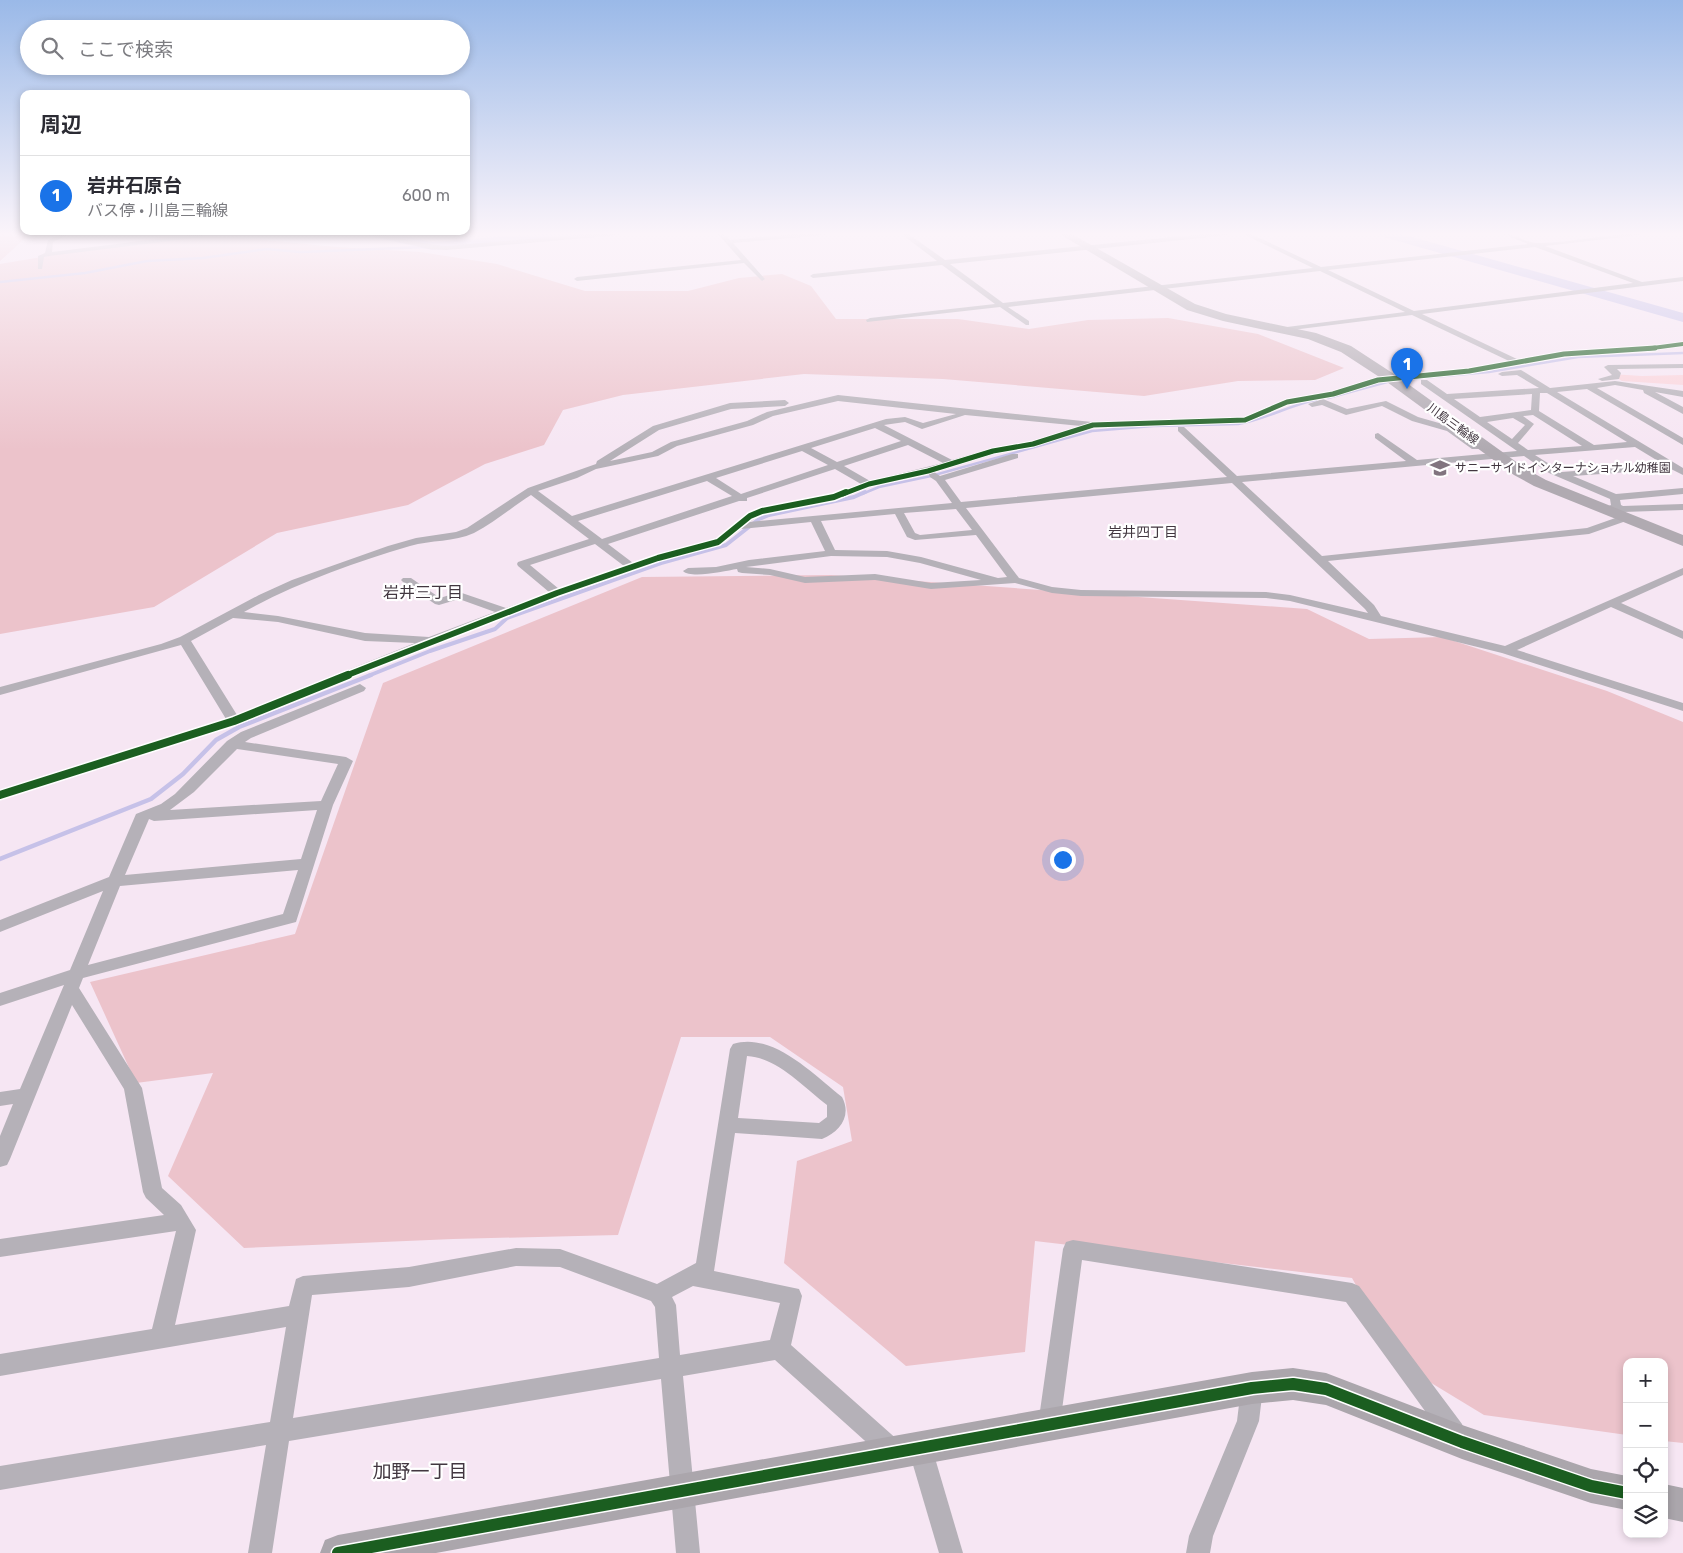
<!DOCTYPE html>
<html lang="ja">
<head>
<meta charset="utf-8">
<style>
	body { margin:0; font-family:Rubik,"Noto Sans JP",sans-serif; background:#f7f7f7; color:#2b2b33 }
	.controls { position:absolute; right:15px; bottom:15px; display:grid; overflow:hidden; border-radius:10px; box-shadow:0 2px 8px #0003 }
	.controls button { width:45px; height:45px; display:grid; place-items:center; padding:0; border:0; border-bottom:1px solid #e1e1e2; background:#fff; color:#2b2b33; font:25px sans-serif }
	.you { position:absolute; left:1062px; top:859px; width:18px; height:18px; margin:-12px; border:4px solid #fff; border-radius:50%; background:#1a73e8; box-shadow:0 0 0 8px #1a73e833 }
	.badge { display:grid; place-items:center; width:32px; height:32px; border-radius:50%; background:#1a73e8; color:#fff; font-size:16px; font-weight:700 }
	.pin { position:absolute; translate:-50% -41px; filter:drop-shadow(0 1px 2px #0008) }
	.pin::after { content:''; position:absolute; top:26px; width:18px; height:15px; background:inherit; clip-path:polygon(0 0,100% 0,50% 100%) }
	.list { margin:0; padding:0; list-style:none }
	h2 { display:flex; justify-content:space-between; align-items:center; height:65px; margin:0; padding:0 20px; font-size:21px }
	h2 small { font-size:16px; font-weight:400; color:#7c7c81 }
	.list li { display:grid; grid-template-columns:32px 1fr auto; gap:15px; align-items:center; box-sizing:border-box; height:80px; padding:0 20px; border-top:1px solid #e1e1e2 }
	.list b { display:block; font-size:19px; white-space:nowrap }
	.list p { margin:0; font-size:16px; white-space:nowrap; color:#7c7c81 }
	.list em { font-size:16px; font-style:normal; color:#7c7c81 }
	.icon { flex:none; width:28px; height:28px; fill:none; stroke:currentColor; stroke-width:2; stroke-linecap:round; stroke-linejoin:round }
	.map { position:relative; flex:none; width:1683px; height:1553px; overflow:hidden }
	.search { position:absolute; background:#fff; box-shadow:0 2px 8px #0003; left:20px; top:20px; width:450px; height:55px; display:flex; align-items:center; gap:12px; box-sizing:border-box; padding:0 18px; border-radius:28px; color:#7c7c81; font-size:19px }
	.panel { position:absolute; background:#fff; box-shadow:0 2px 8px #0003; left:20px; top:90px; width:450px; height:145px; border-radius:10px }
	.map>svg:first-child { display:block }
	.green { fill:#fad3da }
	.forest { fill:#ecc3cb }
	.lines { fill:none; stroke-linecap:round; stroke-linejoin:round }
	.stream-far2 { stroke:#c6c1e8; stroke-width:2.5 }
	.stream-far1 { stroke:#c6c1e8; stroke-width:4 }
	.stream { stroke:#c6c1e8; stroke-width:4.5 }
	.river { fill:#c6c1e8; fill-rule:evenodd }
	.street { fill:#b5b1b8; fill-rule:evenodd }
	.secondary { fill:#aba6ac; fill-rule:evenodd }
	.primary { fill:#b0aab1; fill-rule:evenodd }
	.cycleway-far4-casing { stroke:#fff; stroke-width:5.5 }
	.cycleway-far3-casing { stroke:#fff; stroke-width:7 }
	.cycleway-far2-casing { stroke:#fff; stroke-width:9 }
	.cycleway-far1-casing { stroke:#fff; stroke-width:11 }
	.cycleway-casing { stroke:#fff; stroke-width:15 }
	.cycleway-far4 { stroke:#1b5e20; stroke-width:4 }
	.cycleway-far3 { stroke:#1b5e20; stroke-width:5 }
	.cycleway-far2 { stroke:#1b5e20; stroke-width:6 }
	.cycleway-far1 { stroke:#1b5e20; stroke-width:8 }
	.cycleway { stroke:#1b5e20; stroke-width:12 }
	.labels { text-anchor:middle; stroke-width:4.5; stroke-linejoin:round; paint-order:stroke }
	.far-street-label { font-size:12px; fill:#423740; stroke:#fff }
	.far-poi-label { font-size:12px; fill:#423740; stroke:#fff; text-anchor:start }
	.far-neighbourhood-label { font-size:14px; fill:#423740; stroke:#fff }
	.neighbourhood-label { font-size:16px; fill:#423740; stroke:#fff }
	.near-neighbourhood-label { font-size:19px; fill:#423740; stroke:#fff }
</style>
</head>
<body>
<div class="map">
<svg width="1683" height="1553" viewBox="0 0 1683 1553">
	<rect width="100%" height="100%" fill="#f6e6f3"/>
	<polygon class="green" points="1611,374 1642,376 1683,375 1683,385 1622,381"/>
	<g class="forest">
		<polygon points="0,233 31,233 0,261"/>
		<polygon points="173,235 243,238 336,247 420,252 497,264 585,291 688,291 739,278 782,274 811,286 836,319 958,319 1029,329 1088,320 1168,318 1258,334 1344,368 1315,380 1238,381 1144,396 943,379 804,374 623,395 563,410 544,445 485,464 408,505 277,533 154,607 0,634 0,264"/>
		<polygon points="831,575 1307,609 1369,639 1442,637 1607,691 1683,722 1683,1443 1664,1441 1664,1362 1627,1362 1627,1435 1484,1415 1400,1364 1352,1278 1035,1241 1025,1352 906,1366 784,1263 797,1161 852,1141 843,1087 770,1037 681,1037 618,1235 453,1239 244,1248 168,1176 213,1073 136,1083 90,982 295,934 383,683 642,577"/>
	</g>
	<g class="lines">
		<g class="stream-far2">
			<polyline points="0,282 85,273 147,261 203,258 267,249 300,252 426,247"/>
			<polyline points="1399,380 1489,372 1578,357 1683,353"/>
			<polyline points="1328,398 1391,381"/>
			<path d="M862 494 879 487 931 476 1092 431 1153 426 1238 424C1265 420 1289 405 1316 400"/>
		</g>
		<polyline class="stream-far1" points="368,676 430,651 495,629 507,618 661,563 726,545 759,519 769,515 854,497 865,492"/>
		<polyline class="stream" points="0,859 151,799 183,774 216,740 239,727 371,675"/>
		<g class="river">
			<polygon points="366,233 389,233 432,242 547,233 599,233 593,237 432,250 368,236"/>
			<polygon points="1378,233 1398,233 1683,313 1683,322 1380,236"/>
		</g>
		<g class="street">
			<polygon points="64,233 72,233 53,242 52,252 206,233 202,237 49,256 44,257 42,269 38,269 38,256 45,253 48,240"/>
			<path d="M361 233C390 233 417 244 446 246L599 233H623L620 235 446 250 429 249Z"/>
			<polygon points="401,233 418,233 403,236"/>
			<polygon points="717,233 723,233 730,240 806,233 829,233 826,235 733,243 764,278 765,279 762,281 744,263 577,281 574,279 577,277 741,260"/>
			<path d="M900 233H907L945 260 1212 233H1233L1230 235 950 264 1003 303 1313 268 1241 233H1249L1321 267 1528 244 1501 233C1514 233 1526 243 1538 243 1573 243 1609 233 1644 233L1641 235 1545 246 1642 282 1683 277V281L1422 314 1519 360 1564 352 1644 347 1683 342V346L1644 351 1564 356 1469 373 1379 382 1333 397 1289 404 1245 423 1094 428 1036 446 994 454 934 472 940 476 1012 454H1018V458L945 480 961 502 1227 477 1178 431V427H1184L1237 476 1406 461 1375 438V434L1378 433 1417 460 1517 451 1421 384V380H1427L1447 394 1539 388 1517 375 1502 376 1498 374 1502 372 1521 370 1550 388 1615 381 1683 391V397L1655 392 1683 407V414L1644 393 1643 390 1615 385 1597 388 1683 438V445L1587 389 1557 392 1683 468V475L1671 469 1573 476 1616 494 1683 488V494L1620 500 1621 505 1623 506 1683 504V510L1623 512 1616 510 1604 512V508L1611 505 1610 499 1549 473 1524 456 1242 482 1322 556 1587 528 1621 516H1629V520L1589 534 1328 561 1374 605 1381 616 1505 646 1683 568V575L1621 603 1683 631V639L1611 607 1517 650 1683 703V711L1502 653 1290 601 1266 598 1081 596 1052 593 1015 583 931 589 875 580 805 583 770 575 742 573 738 572 737 569C725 571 691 579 683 571L688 568 716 567 749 560 825 551 811 522 741 529 722 544 662 560 561 595 437 643 239 724 0 799V790L226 719 181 645 0 695V687L161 644 180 637 259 595 292 580 388 546 416 538 456 532 467 528 528 488 596 464 597 461 653 426 730 403 785 400 789 403 785 406 731 409 659 430 610 461 652 452 671 442 747 421 767 412 838 395 1092 422 1244 417 1284 400 1332 392 1378 378 1469 369 1509 361 1412 315 1284 331 1283 329 1287 327 1405 312 1320 271 1008 307 1029 321V325H1026L1000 307 867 322 866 320 870 318 995 304 942 265 813 278 810 276 813 274 937 261ZM1535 247 1633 283 1414 311 1328 270ZM1540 393H1547L1627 442 1594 445 1539 411ZM1532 394 1531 410 1480 417 1454 399ZM838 401 956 414 923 423 905 417 886 419 572 516 538 491 577 478 596 469 658 456 677 446 753 425 773 416ZM965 415 1081 426 1031 442 993 448 952 460 884 425 905 422 922 429ZM1533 415 1582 446 1528 450 1518 443 1534 424 1523 416ZM1513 418 1525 425 1512 439 1487 422ZM875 428 901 441 837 462 811 448ZM908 445 943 463 870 481 844 466ZM1635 447 1663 464 1562 472 1535 455ZM802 451 828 465 741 494 716 478ZM835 469 861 484 832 495 758 509 746 514 714 540 633 563 608 544 739 501H747V498ZM929 474 930 477 936 481 952 503 749 522 765 513 834 500 872 486ZM707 481 732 496 602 539 578 521ZM1232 483 1365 609 1368 613 1290 595 1266 592 1081 590 1052 587 1019 578 966 508ZM531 495 589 539 518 562 517 564 518 566 549 592 506 608 459 592 440 598 411 578H403L401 580 403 582 435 604 439 605 459 599 495 612 429 637 365 633 278 616 244 612C296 583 353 563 410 546 431 540 454 542 474 533 494 523 512 507 531 495ZM956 509 972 530 920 535 915 533 904 513ZM895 514 907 537 915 540 976 535 1007 577 998 578 921 557 887 551 835 550 821 521ZM595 544 624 566 559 589 530 565ZM831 556 887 557 920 563 981 580 931 583 875 574 805 577 770 569 746 567ZM233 618 278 622 365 641 415 643 237 715 191 641Z"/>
			<polygon points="1683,364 1683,368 1617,369 1621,373 1619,379 1602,381 1598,379 1612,375 1604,367 1608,365"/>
			<polygon points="1323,399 1347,409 1386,401 1418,417 1453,427 1480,447 1478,449 1472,449 1447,431 1412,421 1382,406 1346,415 1322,405 1312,407 1308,404"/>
			<path d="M360 684 366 688 364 691 251 738 245 742 346 757 353 761 333 805 296 922 83 978 79 988 142 1088 162 1188 181 1205 196 1230 175 1325 289 1306 296 1279 303 1276 409 1267 516 1248 560 1249 657 1284 696 1263 730 1049 733 1044C772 1031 814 1075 842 1097 852 1116 840 1132 822 1139L735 1133 714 1271 799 1289 802 1296 791 1345 900 1442 904 1450 900 1458 892 1462 884 1458 775 1360 683 1376 700 1553H676L661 1379 289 1441 272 1553H248L266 1445 0 1490V1466L270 1422 286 1327 0 1376V1354L152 1329 176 1231 0 1257V1239L164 1215 146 1198 143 1192 124 1089 72 1005 10 1159 7 1165 0 1167V1136L13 1104 0 1106V1092L20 1089 64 985 0 1006V993L70 970 103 891 0 932V920L109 877 136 814 161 804 175 794 227 741 241 732ZM237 749 338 764 321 801 170 810 194 792ZM317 810 301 859 125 875 149 819 154 821ZM298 870 283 914 88 965 120 886ZM747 1056C778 1058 803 1087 827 1105V1117L819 1123 738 1118ZM516 1266 560 1267 651 1301 655 1307 659 1358 293 1418 312 1295 409 1287ZM693 1286 780 1303 770 1340 680 1355 676 1305 672 1297Z"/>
			<polygon points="1073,1240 1352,1283 1359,1286 1462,1424 1465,1432 1462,1440 1454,1443 1446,1440 1346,1302 1082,1260 1060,1425 1057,1433 1049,1436 1041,1433 1038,1425 1063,1249 1066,1242"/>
			<polygon points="1252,1377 1260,1380 1263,1388 1259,1421 1213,1536 1210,1553 1186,1553 1189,1536 1237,1421 1241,1388 1244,1380"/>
			<polygon points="920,1436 928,1440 932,1448 963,1553 939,1553 908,1448 912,1440"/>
		</g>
		<g class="secondary">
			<polygon points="1293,1368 1326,1373 1462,1425 1591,1469 1627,1476 1627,1510 1591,1503 1462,1459 1326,1405 1293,1400 1252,1404 436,1553 320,1553 325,1540 338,1535 1252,1372"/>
			<polygon points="1664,1484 1683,1488 1683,1522 1664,1518"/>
		</g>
		<polygon class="primary" points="1058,233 1070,233 1195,304 1226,314 1316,333 1351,346 1397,376 1526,469 1546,480 1683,535 1683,546 1534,486 1514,475 1387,382 1341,352 1308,339 1223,321 1187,310"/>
		<defs>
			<polyline id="cycleway-far4" points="1645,349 1683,344"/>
			<polyline id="cycleway-far3" points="843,494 869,484 928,471 993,451 1033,444 1093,425 1245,420 1287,402 1333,394 1378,380 1469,371 1564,354 1655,348"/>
			<polyline id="cycleway-far2" points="345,676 557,593 658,558 718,542 750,516 762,511 834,497 846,492"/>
			<polyline id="cycleway-far1" points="0,795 234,721 348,675"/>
			<polyline id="cycleway" points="338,1553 1252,1388 1293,1384 1326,1389 1462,1442 1591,1486 1627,1493"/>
		</defs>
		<use href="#cycleway-far4" class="cycleway-far4-casing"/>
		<use href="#cycleway-far3" class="cycleway-far3-casing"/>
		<use href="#cycleway-far2" class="cycleway-far2-casing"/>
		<use href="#cycleway-far1" class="cycleway-far1-casing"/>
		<use href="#cycleway" class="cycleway-casing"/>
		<use href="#cycleway-far4" class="cycleway-far4"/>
		<use href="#cycleway-far3" class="cycleway-far3"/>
		<use href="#cycleway-far2" class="cycleway-far2"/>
		<use href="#cycleway-far1" class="cycleway-far1"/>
		<use href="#cycleway" class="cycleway"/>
	</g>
	<linearGradient id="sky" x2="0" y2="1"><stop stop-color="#9ab9e8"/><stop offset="0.52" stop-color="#fbf4fa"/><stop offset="1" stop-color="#fbf4fa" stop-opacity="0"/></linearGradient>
	<rect width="1683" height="450" fill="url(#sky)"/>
	<defs>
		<symbol id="school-bare" viewBox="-9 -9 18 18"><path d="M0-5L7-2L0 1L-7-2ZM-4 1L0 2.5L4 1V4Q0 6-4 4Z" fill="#81747f" stroke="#fff" stroke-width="2.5" paint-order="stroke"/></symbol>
	</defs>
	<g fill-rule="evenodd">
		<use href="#school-bare" x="1426" y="454" width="28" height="28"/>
	</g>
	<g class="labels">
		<g class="far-street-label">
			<text transform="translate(1453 424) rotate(36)" y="4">川島三輪線</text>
		</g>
		<g class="far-poi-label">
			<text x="1455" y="472">サニーサイドインターナショナル幼稚園</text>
		</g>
		<g class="far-neighbourhood-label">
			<text x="1143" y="537">岩井四丁目</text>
		</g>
		<g class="neighbourhood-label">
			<text x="423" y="598">岩井三丁目</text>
		</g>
		<g class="near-neighbourhood-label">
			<text x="420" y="1478">加野一丁目</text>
		</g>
	</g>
</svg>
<div class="controls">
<button>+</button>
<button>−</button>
<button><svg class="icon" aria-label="locate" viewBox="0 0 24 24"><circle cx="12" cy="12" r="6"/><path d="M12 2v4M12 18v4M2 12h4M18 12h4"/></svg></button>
<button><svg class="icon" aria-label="layers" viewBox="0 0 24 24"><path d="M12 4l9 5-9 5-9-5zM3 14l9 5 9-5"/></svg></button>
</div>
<div class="you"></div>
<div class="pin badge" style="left:1407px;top:389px">1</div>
<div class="search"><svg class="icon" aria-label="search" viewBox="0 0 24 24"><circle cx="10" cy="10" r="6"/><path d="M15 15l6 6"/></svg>ここで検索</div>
<section class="panel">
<h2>周辺<small></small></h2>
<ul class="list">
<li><span class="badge">1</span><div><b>岩井石原台</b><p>バス停 · 川島三輪線</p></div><em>600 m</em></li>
</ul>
</section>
</div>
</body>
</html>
